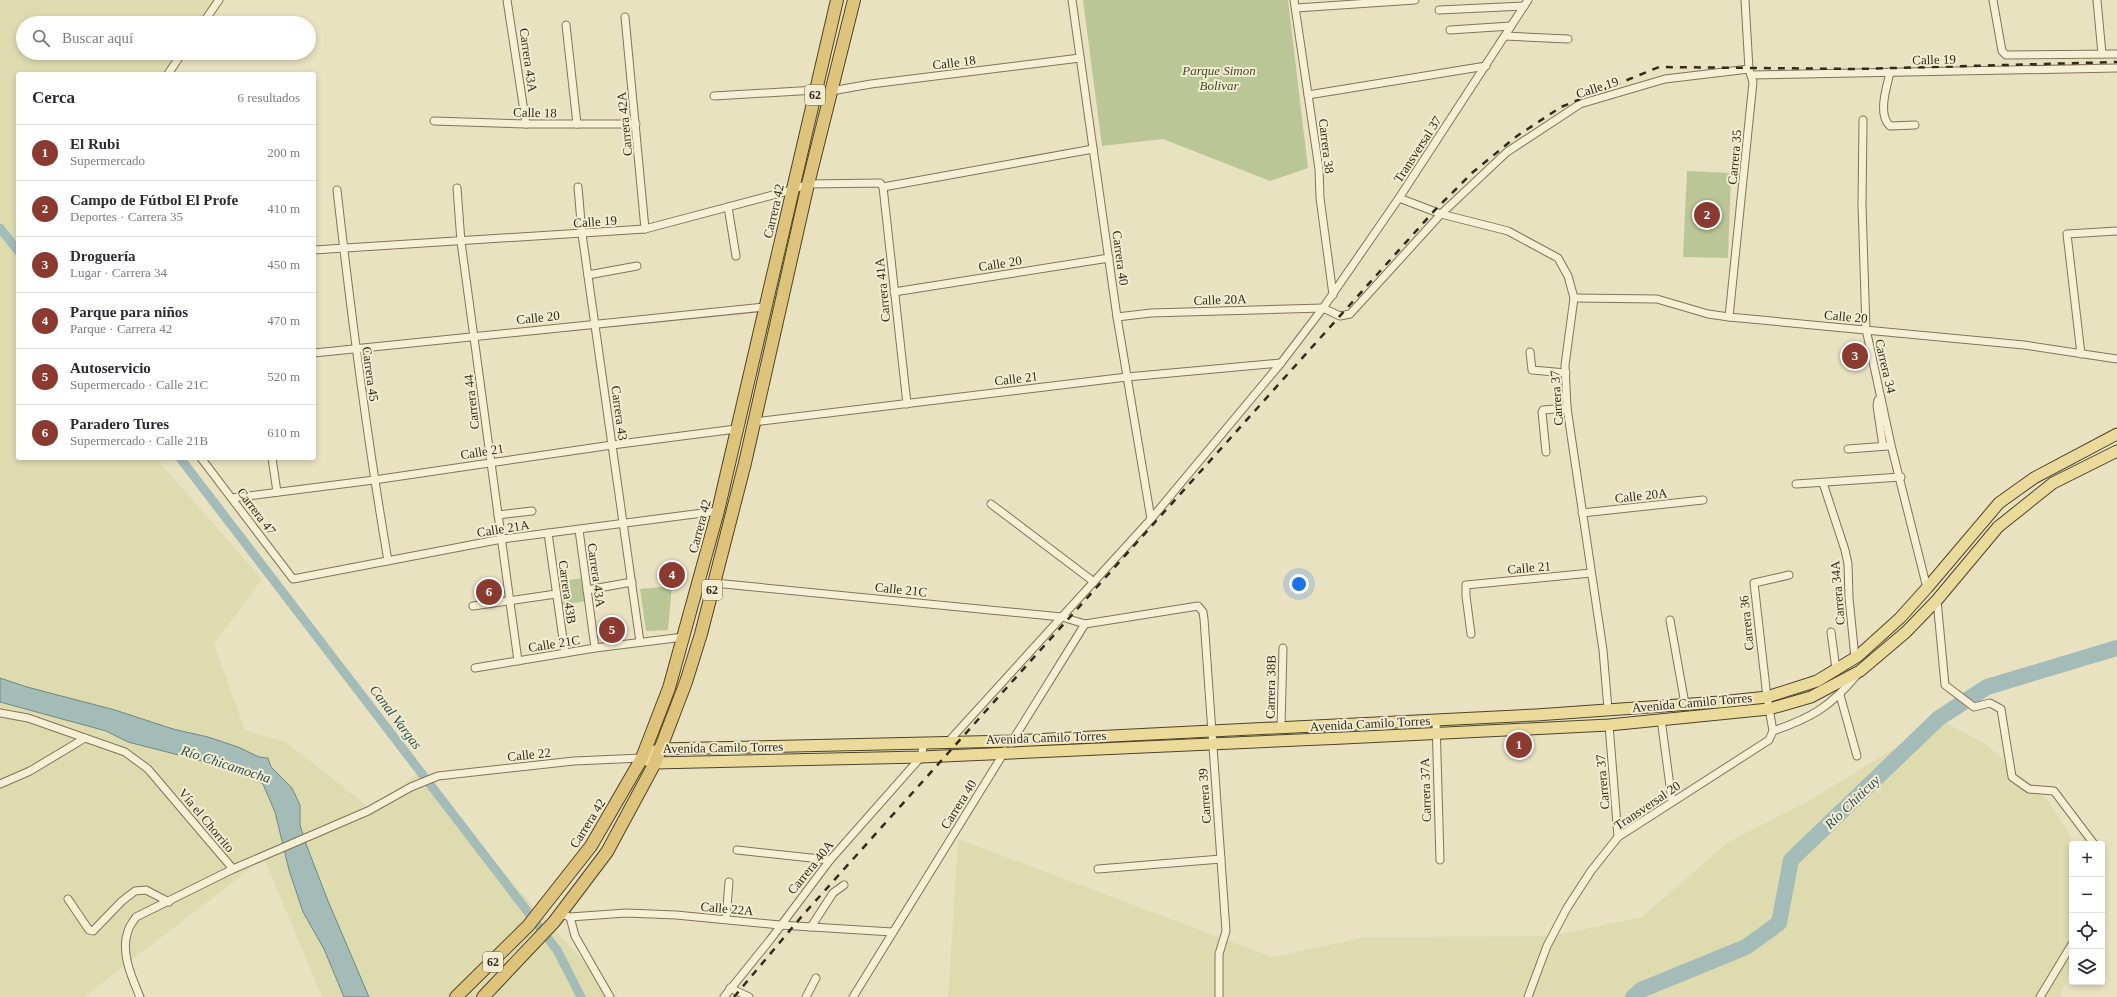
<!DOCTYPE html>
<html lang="es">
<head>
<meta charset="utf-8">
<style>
	body { margin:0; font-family:Georgia,serif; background:#f7f7f7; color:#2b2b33 }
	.controls { position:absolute; right:12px; bottom:12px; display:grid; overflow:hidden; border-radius:4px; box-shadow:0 2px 6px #0003 }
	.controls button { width:36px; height:36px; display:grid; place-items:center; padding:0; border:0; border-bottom:1px solid #e1e1e2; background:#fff; color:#2b2b33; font:20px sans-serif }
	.you { position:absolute; left:1299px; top:584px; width:14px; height:14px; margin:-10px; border:3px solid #fff; border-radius:50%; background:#1a73e8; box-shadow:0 0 0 6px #1a73e833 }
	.badge { display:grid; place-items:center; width:26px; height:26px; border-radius:50%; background:#8b3a30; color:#fff; font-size:13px; font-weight:700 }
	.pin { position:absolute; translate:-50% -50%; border:2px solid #fff; box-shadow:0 1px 4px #0006 }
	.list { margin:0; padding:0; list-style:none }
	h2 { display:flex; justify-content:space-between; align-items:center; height:52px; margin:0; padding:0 16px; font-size:17px }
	h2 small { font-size:13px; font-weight:400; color:#7c7c81 }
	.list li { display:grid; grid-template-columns:26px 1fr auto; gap:12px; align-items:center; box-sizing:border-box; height:56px; padding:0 16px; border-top:1px solid #e1e1e2 }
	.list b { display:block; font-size:15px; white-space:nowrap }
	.list p { margin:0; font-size:13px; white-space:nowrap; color:#7c7c81 }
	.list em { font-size:13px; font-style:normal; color:#7c7c81 }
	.icon { flex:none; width:22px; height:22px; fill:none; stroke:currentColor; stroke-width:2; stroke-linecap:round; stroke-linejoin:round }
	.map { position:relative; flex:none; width:2117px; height:997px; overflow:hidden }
	.search { position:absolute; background:#fff; box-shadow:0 2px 6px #0003; left:16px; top:16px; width:300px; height:44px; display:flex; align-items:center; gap:10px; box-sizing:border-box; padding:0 14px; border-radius:22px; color:#7c7c81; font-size:15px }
	.panel { position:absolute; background:#fff; box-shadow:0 2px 6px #0003; left:16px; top:72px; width:300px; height:388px; border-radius:4px }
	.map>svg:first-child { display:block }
	.farmland { fill:#dedcaf }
	.green { fill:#bbc696 }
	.water { fill:#a3bcb8; stroke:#6c8985 }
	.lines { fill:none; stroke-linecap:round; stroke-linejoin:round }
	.canal { stroke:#a3bcb8; stroke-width:9 }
	.river { stroke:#a3bcb8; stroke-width:16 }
	.minor-casing { stroke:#81745a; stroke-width:9 }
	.primary-casing { stroke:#4f422e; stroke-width:13 }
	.trunk-casing { stroke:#4f422e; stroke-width:14 }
	.minor { stroke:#f5efd3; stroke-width:7 }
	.primary { stroke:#eadb9b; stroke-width:11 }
	.trunk { stroke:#dec47a; stroke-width:12 }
	.rail { stroke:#322a1d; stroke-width:2.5; stroke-dasharray:7 7; stroke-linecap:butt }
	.labels { text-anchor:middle; stroke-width:4; stroke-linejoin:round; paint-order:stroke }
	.shield { fill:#f2ecd0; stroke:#6c6453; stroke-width:1 }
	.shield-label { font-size:12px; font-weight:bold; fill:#322a1d }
	.street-label { font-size:13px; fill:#322a1d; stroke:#f2ecd0 }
	.park-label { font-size:13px; font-style:italic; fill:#3e4d26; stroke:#f2ecd0 }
	.water-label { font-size:14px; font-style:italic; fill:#2e4f51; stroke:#f2ecd0 }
</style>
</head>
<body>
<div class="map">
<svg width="2117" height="997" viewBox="0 0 2117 997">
	<rect width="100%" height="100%" fill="#e9e2c1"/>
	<g class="farmland">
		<polygon points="0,0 224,0 208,23 23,23 23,53 186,53 170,74 18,74 18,458 156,458 262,579 214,644 245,730 286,742 370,808 417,774 545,919 617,997 322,997 264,858 84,997 0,997"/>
		<polygon points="1941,720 1987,745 2048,800 2075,844 2072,844 2072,961 2060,997 948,997 958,839 1272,957 1366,937 1551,936 1642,917 1728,842 1805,803"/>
	</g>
	<g class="green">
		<polygon points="1083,0 1288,0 1308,168 1270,181 1163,139 1102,146"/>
		<polygon points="1687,171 1731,173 1728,258 1683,257"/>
		<polygon points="680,564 674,585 668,585 666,565"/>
		<polygon points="582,578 586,601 562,605 558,582"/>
		<polygon points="672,586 668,630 646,631 640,589"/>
	</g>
	<polygon class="water" points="0,678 27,687 115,710 173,729 208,737 238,747 259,757 268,758 271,767 292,788 300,805 300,825 306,844 328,901 369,997 344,997 324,949 303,912 289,870 275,812 263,784 241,771 128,742 106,731 0,702"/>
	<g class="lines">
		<g class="canal">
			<polyline points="0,228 18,251"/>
			<polyline points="180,458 557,950 581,997"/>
		</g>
		<polyline class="river" points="1633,997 1641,990 1746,947 1779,923 1791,860 1939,718 1987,687 2117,648"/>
		<defs>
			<g id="minor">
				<polyline points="507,0 526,124"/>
				<polyline points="1072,0 1117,317 1151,519"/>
				<polyline points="1294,0 1319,169 1320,198 1333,295"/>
				<polyline points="1993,0 2002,51 2006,55 2117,54"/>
				<polyline points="2097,0 2102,54"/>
				<polyline points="1296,8 1415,0"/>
				<polyline points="1439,10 1524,6"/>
				<polyline points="625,17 645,229"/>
				<polyline points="203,23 219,0"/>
				<polyline points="566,25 577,124"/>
				<polyline points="1450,30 1511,26"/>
				<polyline points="1505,36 1568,39"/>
				<path d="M1890 72C1887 87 1877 114 1890 126L1915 125"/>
				<polyline points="168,74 182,53"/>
				<polyline points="1751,75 2117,68"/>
				<polyline points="831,91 871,84 1080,58"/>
				<polyline points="1308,95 1486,66"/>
				<polyline points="714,96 816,90"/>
				<polyline points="1863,120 1862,205 1866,329 1891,445 1927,588"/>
				<polyline points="434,121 526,124 636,124"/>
				<polyline points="578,187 582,234 640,642"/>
				<polyline points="883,187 1093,149"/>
				<polyline points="457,188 461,242 518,661"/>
				<path d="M337 190C351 314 367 438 388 561"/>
				<polyline points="1399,198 1441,214 1508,231 1558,258 1568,276 1574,298 1565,365 1567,408 1603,650 1608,709"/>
				<polyline points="728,207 736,256"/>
				<polyline points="314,250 645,229 792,190 808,184 880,183 883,187 907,404"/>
				<polyline points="588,275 637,266"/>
				<polyline points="894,292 1109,258"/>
				<polyline points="1574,298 1657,299 1708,314 1729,317 2024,345 2117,359"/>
				<polyline points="1117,317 1151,313 1323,308 1340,316 1350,314 1441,214 1507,152 1580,104 1665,79 1749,69"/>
				<polyline points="1729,317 1753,82 1749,69 1745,0"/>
				<polyline points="1530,352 1532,370 1566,373"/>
				<polyline points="314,353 765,307"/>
				<polyline points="2081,354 2067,234 2117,231"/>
				<polyline points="1881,399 1878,400 1877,406 1883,446"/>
				<polyline points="754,422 1127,377 1281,363"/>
				<polyline points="1848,449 1888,446"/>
				<polyline points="1546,452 1542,412 1543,410 1567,408"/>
				<polyline points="201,458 293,579 502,539 718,511"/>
				<polyline points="272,458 277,492"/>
				<polyline points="1823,483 1845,550 1848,564 1849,598 1855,658"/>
				<polyline points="1796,484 1901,477"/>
				<polyline points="232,498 374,480 612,445 736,429"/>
				<polyline points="991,504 1094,582"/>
				<polyline points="1582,513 1703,500"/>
				<polyline points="498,515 532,511"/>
				<polyline points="579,530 595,648"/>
				<polyline points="548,533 565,653"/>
				<polyline points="714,583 1062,617 1085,624 1198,606 1203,612 1204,619 1226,931 1219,954 1219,997"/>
				<polyline points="587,590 632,582"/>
				<polyline points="1937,600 1945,685 1974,707 1990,703 2001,709 2012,777 2029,789 2054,791 2094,844"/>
				<polyline points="473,606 556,594"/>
				<polyline points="1670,620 1685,704"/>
				<polyline points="1831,632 1836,669"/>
				<polyline points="1471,634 1466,596 1466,585 1591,573"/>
				<polyline points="475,668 595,648 684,637"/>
				<polyline points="1840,695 1857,756"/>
				<polyline points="0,713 28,718 125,752 148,769 233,869 368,811 411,787 438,776 574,761 642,758"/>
				<polyline points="1661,719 1672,801"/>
				<polyline points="1436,720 1440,860"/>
				<polyline points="1609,725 1618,837"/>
				<polyline points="1281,727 1283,648"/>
				<path d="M1773 731C1811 718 1830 707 1856 676"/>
				<polyline points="948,742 1151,519 1281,363 1323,308 1399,198 1528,0"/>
				<polyline points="1011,743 1085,624"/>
				<polyline points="0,784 30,771 85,738"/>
				<polyline points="737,850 830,860"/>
				<polyline points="1098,869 1221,859"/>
				<polyline points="68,899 89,930 93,931 122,901 135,891 146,890 169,902"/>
				<polyline points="560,914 570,917 626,913 676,915 780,925 892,932"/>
				<polyline points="570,917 575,936 610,997"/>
				<polyline points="726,919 729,882"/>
				<polyline points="811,927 833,893 844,885"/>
				<polyline points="730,988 749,997"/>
				<path d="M140 997C132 978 120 952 128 931 129 926 133 922 136 917L233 869"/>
				<polyline points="724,997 770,940 830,860 921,757 924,742"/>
				<polyline points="806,997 816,978"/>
				<polyline points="853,997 1005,751"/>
				<polyline points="1528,997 1547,946 1567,908 1591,871 1618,837 1769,740 1773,731 1767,697 1754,583 1789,575"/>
				<polyline points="2040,997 2072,944"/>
			</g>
			<g id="primary">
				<polyline points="642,758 660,749 1012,741 1536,715 1720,702 1767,697 1817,681 1858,656 1900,618 1927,588 1999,503 2034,478 2117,434"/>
				<polyline points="647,760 655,763 921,757 1344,738 1609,725 1769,709 1811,697 1860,671 1906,632 1937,600 1998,527 2053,483 2117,451"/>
			</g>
			<g id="trunk">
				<polyline points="456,997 528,926 591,846 642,758 669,688 718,511 837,0"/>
				<polyline points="483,997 554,922 607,852 655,763 686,682 701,634 745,463 808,184 854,0"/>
			</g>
		</defs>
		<use href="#minor" class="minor-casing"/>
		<use href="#primary" class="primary-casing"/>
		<use href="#trunk" class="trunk-casing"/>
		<use href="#minor" class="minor"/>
		<use href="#primary" class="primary"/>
		<use href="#trunk" class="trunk"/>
		<polyline class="rail" points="734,997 802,916 1434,211 1473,172 1517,136 1561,107 1659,67 1857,69 2117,62"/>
	</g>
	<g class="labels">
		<g class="shield">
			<rect x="805" y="85" width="20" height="20" rx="3"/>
			<rect x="702" y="580" width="20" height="20" rx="3"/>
			<rect x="483" y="952" width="20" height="20" rx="3"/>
		</g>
		<g class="shield-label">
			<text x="815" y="99">62</text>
			<text x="712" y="594">62</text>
			<text x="493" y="966">62</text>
		</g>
		<g class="street-label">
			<text transform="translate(1934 59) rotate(-1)" y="5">Calle 19</text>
			<text transform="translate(529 60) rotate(82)" y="5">Carrera 43A</text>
			<text transform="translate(954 62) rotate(-7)" y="5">Calle 18</text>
			<text transform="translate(1597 87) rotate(-18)" y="5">Calle 19</text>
			<text transform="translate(535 112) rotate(1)" y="5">Calle 18</text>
			<text transform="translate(624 124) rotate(-96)" y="5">Carrera 42A</text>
			<text transform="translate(1327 146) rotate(83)" y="5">Carrera 38</text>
			<text transform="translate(1417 149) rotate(-57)" y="5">Transversal 37</text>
			<text transform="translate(1734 157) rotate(-85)" y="5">Carrera 35</text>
			<text transform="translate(773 211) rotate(-77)" y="5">Carrera 42</text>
			<text transform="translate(595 221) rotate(-4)" y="5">Calle 19</text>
			<text transform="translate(1121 258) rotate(82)" y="5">Carrera 40</text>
			<text transform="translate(1000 263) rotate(-9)" y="5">Calle 20</text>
			<text transform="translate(882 290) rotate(-96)" y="5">Carrera 41A</text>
			<text transform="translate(1220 299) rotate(-2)" y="5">Calle 20A</text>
			<text transform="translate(1846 316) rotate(5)" y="5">Calle 20</text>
			<text transform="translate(538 317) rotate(-6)" y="5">Calle 20</text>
			<text transform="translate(1886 366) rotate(77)" y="5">Carrera 34</text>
			<text transform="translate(371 374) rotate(82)" y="5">Carrera 45</text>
			<text transform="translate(1016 378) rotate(-7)" y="5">Calle 21</text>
			<text transform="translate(1556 398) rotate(-94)" y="5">Carrera 37</text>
			<text transform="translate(471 402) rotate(-97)" y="5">Carrera 44</text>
			<text transform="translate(620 413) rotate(82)" y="5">Carrera 43</text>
			<text transform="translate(482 451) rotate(-9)" y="5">Calle 21</text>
			<text transform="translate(1641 495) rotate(-6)" y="5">Calle 20A</text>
			<text transform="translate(257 511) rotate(53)" y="5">Carrera 47</text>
			<text transform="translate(699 526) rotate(-75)" y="5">Carrera 42</text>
			<text transform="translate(503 528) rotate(-9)" y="5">Calle 21A</text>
			<text transform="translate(1529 567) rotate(-5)" y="5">Calle 21</text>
			<text transform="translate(597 575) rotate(82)" y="5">Carrera 43A</text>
			<text transform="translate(901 589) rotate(6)" y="5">Calle 21C</text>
			<text transform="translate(568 592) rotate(82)" y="5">Carrera 43B</text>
			<text transform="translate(1837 593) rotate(-95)" y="5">Carrera 34A</text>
			<text transform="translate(1746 623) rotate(-96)" y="5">Carrera 36</text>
			<text transform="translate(554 643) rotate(-9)" y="5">Calle 21C</text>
			<text transform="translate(1270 687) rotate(-89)" y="5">Carrera 38B</text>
			<text transform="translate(1692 702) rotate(-5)" y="5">Avenida Camilo Torres</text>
			<text transform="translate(1370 723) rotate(-3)" y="5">Avenida Camilo Torres</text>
			<text transform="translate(1046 737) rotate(-2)" y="5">Avenida Camilo Torres</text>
			<text transform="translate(723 747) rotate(-1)" y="5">Avenida Camilo Torres</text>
			<text transform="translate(529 754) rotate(-6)" y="5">Calle 22</text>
			<text transform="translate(1602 782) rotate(-95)" y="5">Carrera 37</text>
			<text transform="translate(1425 790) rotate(-92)" y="5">Carrera 37A</text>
			<text transform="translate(1204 796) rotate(-94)" y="5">Carrera 39</text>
			<text transform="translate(958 804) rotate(-58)" y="5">Carrera 40</text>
			<text transform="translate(1647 805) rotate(-34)" y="5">Transversal 20</text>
			<text transform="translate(207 820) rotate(50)" y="5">Vía el Chorrito</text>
			<text transform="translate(587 823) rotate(-58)" y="5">Carrera 42</text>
			<text transform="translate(810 867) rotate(-51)" y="5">Carrera 40A</text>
			<text transform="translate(727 908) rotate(5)" y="5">Calle 22A</text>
		</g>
		<g class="park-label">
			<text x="1219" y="75">Parque Simon<tspan x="1219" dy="15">Bolivar</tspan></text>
		</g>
		<g class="water-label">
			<text transform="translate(396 717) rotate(53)" y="5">Canal Vargas</text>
			<text transform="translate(226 764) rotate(18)" y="5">Río Chicamocha</text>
			<text transform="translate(1852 802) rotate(-44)" y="5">Río Chiticuy</text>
		</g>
	</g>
</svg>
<div class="controls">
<button>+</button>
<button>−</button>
<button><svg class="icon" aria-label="locate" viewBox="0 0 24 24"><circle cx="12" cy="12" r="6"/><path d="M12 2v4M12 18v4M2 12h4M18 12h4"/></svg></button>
<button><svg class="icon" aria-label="layers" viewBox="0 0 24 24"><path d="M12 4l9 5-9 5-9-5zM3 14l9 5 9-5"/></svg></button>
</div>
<div class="you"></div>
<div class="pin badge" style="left:1519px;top:745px">1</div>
<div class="pin badge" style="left:1707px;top:215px">2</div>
<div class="pin badge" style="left:1855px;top:356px">3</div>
<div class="pin badge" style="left:672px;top:575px">4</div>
<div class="pin badge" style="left:612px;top:630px">5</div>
<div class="pin badge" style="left:489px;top:592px">6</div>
<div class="search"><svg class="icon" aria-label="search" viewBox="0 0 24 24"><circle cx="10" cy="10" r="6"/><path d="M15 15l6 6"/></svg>Buscar aquí</div>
<section class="panel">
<h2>Cerca<small>6 resultados</small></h2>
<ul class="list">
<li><span class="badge">1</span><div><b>El Rubi</b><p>Supermercado</p></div><em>200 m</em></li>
<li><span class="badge">2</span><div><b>Campo de Fútbol El Profe</b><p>Deportes · Carrera 35</p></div><em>410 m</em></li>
<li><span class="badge">3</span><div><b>Droguería</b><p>Lugar · Carrera 34</p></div><em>450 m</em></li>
<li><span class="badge">4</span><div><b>Parque para niños</b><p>Parque · Carrera 42</p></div><em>470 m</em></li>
<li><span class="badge">5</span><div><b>Autoservicio</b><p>Supermercado · Calle 21C</p></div><em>520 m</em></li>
<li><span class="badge">6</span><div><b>Paradero Tures</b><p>Supermercado · Calle 21B</p></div><em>610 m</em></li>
</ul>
</section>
</div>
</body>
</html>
